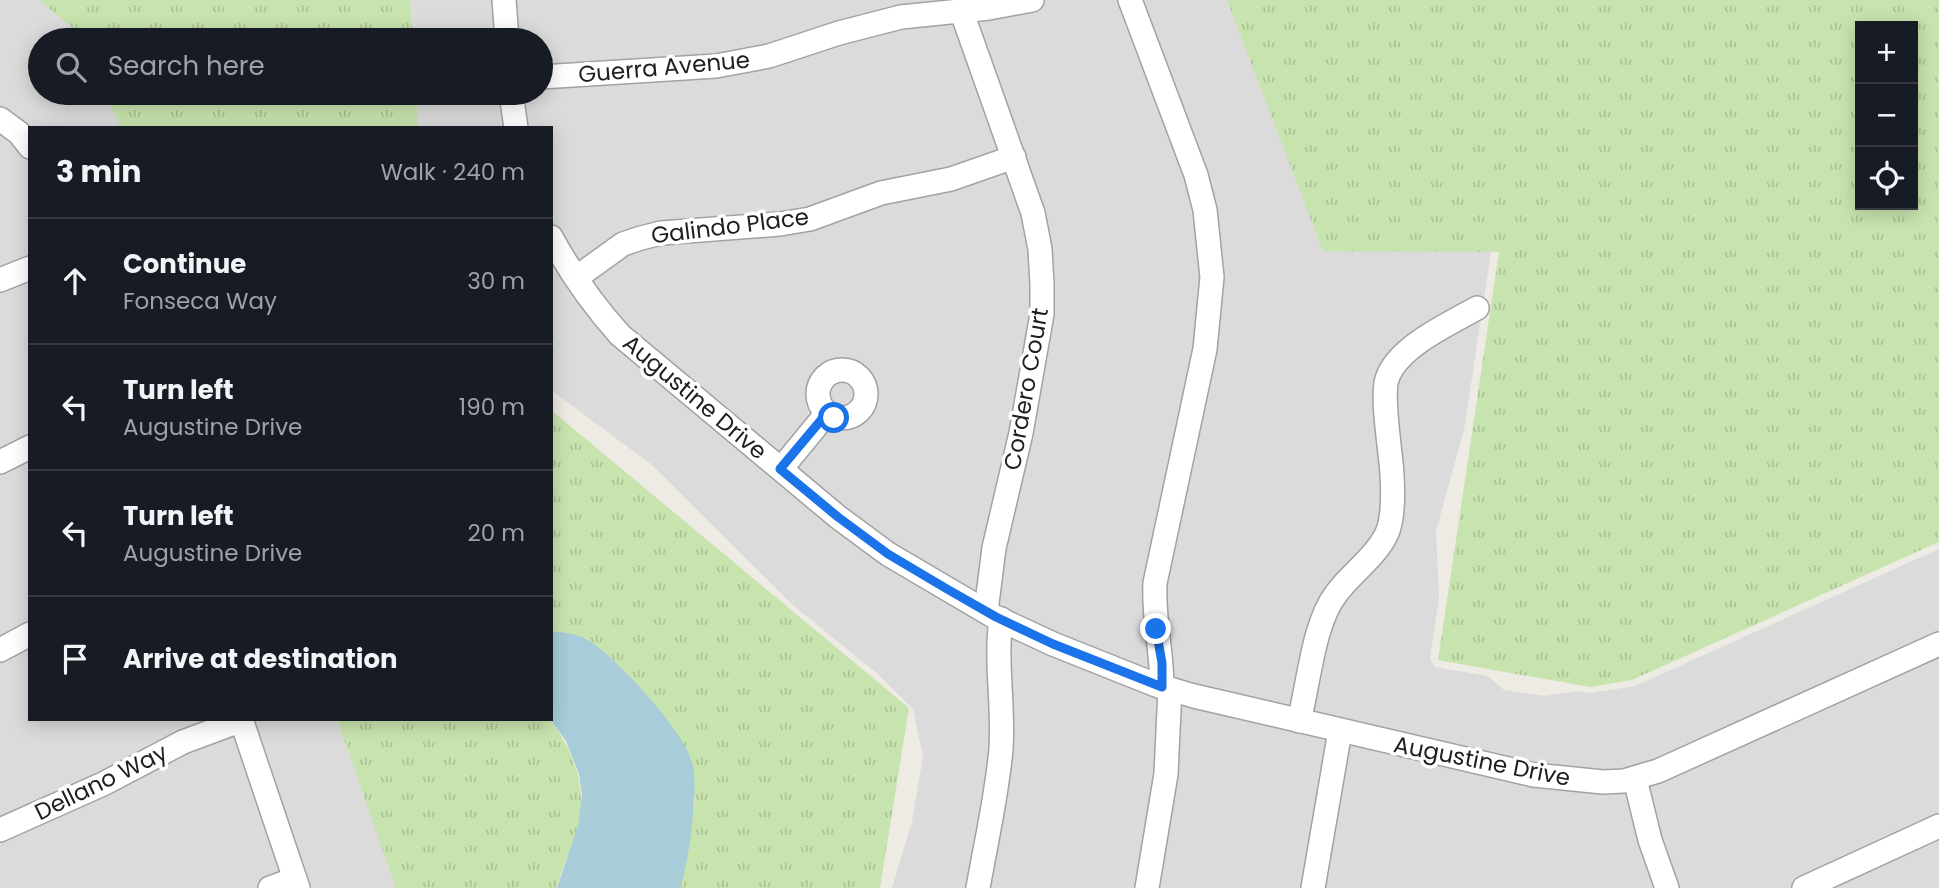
<!DOCTYPE html>
<html lang="en">
<head>
<meta charset="utf-8">
<style>
	body { margin:0; font-family:Poppins,sans-serif; background:#242831; color:#f1f3f6 }
	.controls { position:absolute; right:21px; top:21px; display:grid; overflow:hidden; border-radius:0px; box-shadow:0 4px 18px #0003 }
	.controls button { width:63px; height:63px; display:grid; place-items:center; padding:0; border:0; border-bottom:2px solid #363941; background:#171b24; color:#f1f3f6; font:35px sans-serif }
	.stop { position:absolute; width:21px; height:21px; margin:-16px; border:5px solid #1a73e8; border-radius:50%; background:#fff }
	.stop.end { background:#1a73e8; border-color:#fff; box-shadow:0 2px 7px #0008 }
	.list { margin:0; padding:0; list-style:none }
	h2 { display:flex; justify-content:space-between; align-items:center; height:91px; margin:0; padding:0 28px; font-size:30px }
	h2 small { font-size:23px; font-weight:400; color:#9ea1a6 }
	.list li { display:grid; grid-template-columns:46px 1fr auto; gap:21px; align-items:center; box-sizing:border-box; height:126px; padding:0 28px; border-top:2px solid #363941 }
	.list b { display:block; font-size:26px; white-space:nowrap }
	.list p { margin:0; font-size:23px; white-space:nowrap; color:#9ea1a6 }
	.list em { font-size:23px; font-style:normal; color:#9ea1a6 }
	.icon { flex:none; width:38px; height:38px; fill:none; stroke:currentColor; stroke-width:2; stroke-linecap:round; stroke-linejoin:round }
	.map { position:relative; flex:none; width:1939px; height:888px; overflow:hidden }
	.search { position:absolute; background:#171b24; box-shadow:0 4px 18px #0003; left:28px; top:28px; width:525px; height:77px; display:flex; align-items:center; gap:18px; box-sizing:border-box; padding:0 24px; border-radius:38px; color:#9ea1a6; font-size:26px }
	.panel { position:absolute; background:#171b24; box-shadow:0 4px 18px #0003; left:28px; top:126px; width:525px; height:595px; border-radius:0px }
	.map>svg:first-child { display:block }
	.residential { fill:#dcdbdb }
	.grass { fill:url(#grass-tufts); fill-rule:evenodd }
	.water { fill:#a8cdd8 }
	.lines { fill:none; stroke-linecap:round; stroke-linejoin:round }
	.minor-casing { stroke:#a2a2a2; stroke-width:26 }
	.minor { stroke:#fff; stroke-width:23 }
	.route { stroke:#1a73e8; stroke-width:9 }
	.labels { text-anchor:middle; stroke-width:7; stroke-linejoin:round; paint-order:stroke }
	.street-label { font-size:23px; fill:#1e1e1e; stroke:#fff }
</style>
</head>
<body>
<div class="map">
<svg width="1939" height="888" viewBox="0 0 1939 888">
	<defs>
		<pattern id="grass-tufts" width="24" height="20" patternUnits="userSpaceOnUse" patternTransform="scale(1.75)"><rect width="24" height="20" fill="#c8e4ae"/><path d="M3 7l-1-3M5 7V3M7 7l1-3M15 17l-1-3M17 17v-4M19 17l1-3" fill="none" stroke="#abc395"/></pattern>
	</defs>
	<rect width="100%" height="100%" fill="#eeebe4"/>
	<g class="residential">
		<polygon points="0,0 55,0 94,40 40,40 40,93 123,93 137,128 30,128 30,719 336,719 410,888 0,888"/>
		<polygon points="403,0 1238,0 1501,187 1464,430 1436,531 1439,597 1430,659 1435,667 1488,676 1504,690 1545,696 1577,691 1591,693 1635,686 1939,549 1939,888 892,888 912,821 923,757 913,709 879,675 793,605 652,465 551,390 551,128 405,128 404,93 541,93 541,40 404,40"/>
	</g>
	<g class="grass">
		<polygon points="39,0 410,0 413,40 81,40 76,31"/>
		<path d="M1227 0H1939V542L1632 680 1590 687 1438 660 1499 252 1323 251ZM1913 26V205H1860V26Z"/>
		<polygon points="105,93 416,93 418,128 121,128"/>
		<polygon points="551,410 909,708 880,888 680,888 695,799 634,682 587,639 563,632 551,631"/>
		<path d="M337 719H550C573 751 588 786 578 826 572 847 562 866 557 888H396Z"/>
	</g>
	<path class="water" d="M551 631C563 632 578 634 588 640 616 657 687 733 693 766 698 791 689 864 680 888H557L578 825 582 795 579 774 566 741 550 719Z"/>
	<g class="lines">
		<defs>
			<g id="minor">
				<polyline points="504,0 507,40"/>
				<path d="M1130 0 1196 175 1205 210 1212 277 1205 349 1155 583C1153 618 1162 652 1162 687"/>
				<polyline points="961,10 1033,213 1040,249 1042,284 1042,314 1021,433 994,548 986,611"/>
				<polyline points="541,77 716,66 769,56 839,33 901,17 989,8 1032,0"/>
				<polyline points="511,93 516,128"/>
				<polyline points="0,119 19,133 30,147"/>
				<path d="M551 237C570 272 593 305 620 335L838 517 888 554 995 617 1053 644 1156 685 1194 696 1534 775 1603 782 1624 781 1658 771 1939 644"/>
				<polyline points="576,278 623,244 641,238 661,233 780,224 810,219 881,193 951,179 1014,157"/>
				<polyline points="0,280 30,268"/>
				<circle cx="842" cy="394" r="24"/>
				<polyline points="0,462 30,447"/>
				<polyline points="781,469 827,413"/>
				<polyline points="0,650 30,634"/>
				<polyline points="241,719 298,888"/>
				<path d="M1299 721C1309 683 1313 624 1336 594 1351 573 1376 557 1387 533 1394 517 1393 492 1392 475 1391 452 1381 398 1387 379 1397 347 1449 324 1477 308"/>
				<polyline points="1635,779 1650,840 1667,888"/>
				<polyline points="0,830 103,784 183,742 242,720"/>
				<polyline points="270,888 295,879"/>
				<path d="M978 888C986 842 997 795 1001 749 1004 705 995 662 1001 619"/>
				<polyline points="1147,888 1166,774 1170,689"/>
				<polyline points="1313,888 1340,731"/>
				<polyline points="1804,888 1939,826"/>
			</g>
		</defs>
		<use href="#minor" class="minor-casing"/>
		<use href="#minor" class="minor"/>
	</g>
	<g class="lines">
		<polyline class="route" points="834,418 827,413 780,469 838,517 888,554 947,589 996,617 1053,644 1162,687 1162,663 1156,629"/>
	</g>
	<g class="labels">
		<g class="street-label">
			<text transform="translate(664 67) rotate(-5)" y="8">Guerra Avenue</text>
			<text transform="translate(730 226) rotate(-7)" y="8">Galindo Place</text>
			<text transform="translate(1026 389) rotate(-80)" y="8">Cordero Court</text>
			<text transform="translate(695 397) rotate(40)" y="8">Augustine Drive</text>
			<text transform="translate(1482 761) rotate(11)" y="8">Augustine Drive</text>
			<text transform="translate(101 782) rotate(-26)" y="8">Dellano Way</text>
		</g>
	</g>
</svg>
<div class="controls">
<button>+</button>
<button>−</button>
<button><svg class="icon" aria-label="locate" viewBox="0 0 24 24"><circle cx="12" cy="12" r="6"/><path d="M12 2v4M12 18v4M2 12h4M18 12h4"/></svg></button>
</div>
<div class="stop" style="left:834px;top:418px"></div>
<div class="stop end" style="left:1156px;top:629px"></div>
<div class="search"><svg class="icon" aria-label="search" viewBox="0 0 24 24"><circle cx="10" cy="10" r="6"/><path d="M15 15l6 6"/></svg>Search here</div>
<section class="panel">
<h2>3 min<small>Walk · 240 m</small></h2>
<ul class="list">
<li><svg class="icon" aria-label="ahead" viewBox="0 0 24 24"><path d="M12 20V5M6 11l6-6 6 6"/></svg><div><b>Continue</b><p>Fonseca Way</p></div><em>30 m</em></li>
<li><svg class="icon" aria-label="left" viewBox="0 0 24 24"><path d="M17 20v-9H6M10 6l-5 5 5 5"/></svg><div><b>Turn left</b><p>Augustine Drive</p></div><em>190 m</em></li>
<li><svg class="icon" aria-label="left" viewBox="0 0 24 24"><path d="M17 20v-9H6M10 6l-5 5 5 5"/></svg><div><b>Turn left</b><p>Augustine Drive</p></div><em>20 m</em></li>
<li><svg class="icon" aria-label="arrive" viewBox="0 0 24 24"><path d="M6 21V4h12l-3 4 3 4H6"/></svg><div><b>Arrive at destination</b></div></li>
</ul>
</section>
</div>
</body>
</html>
